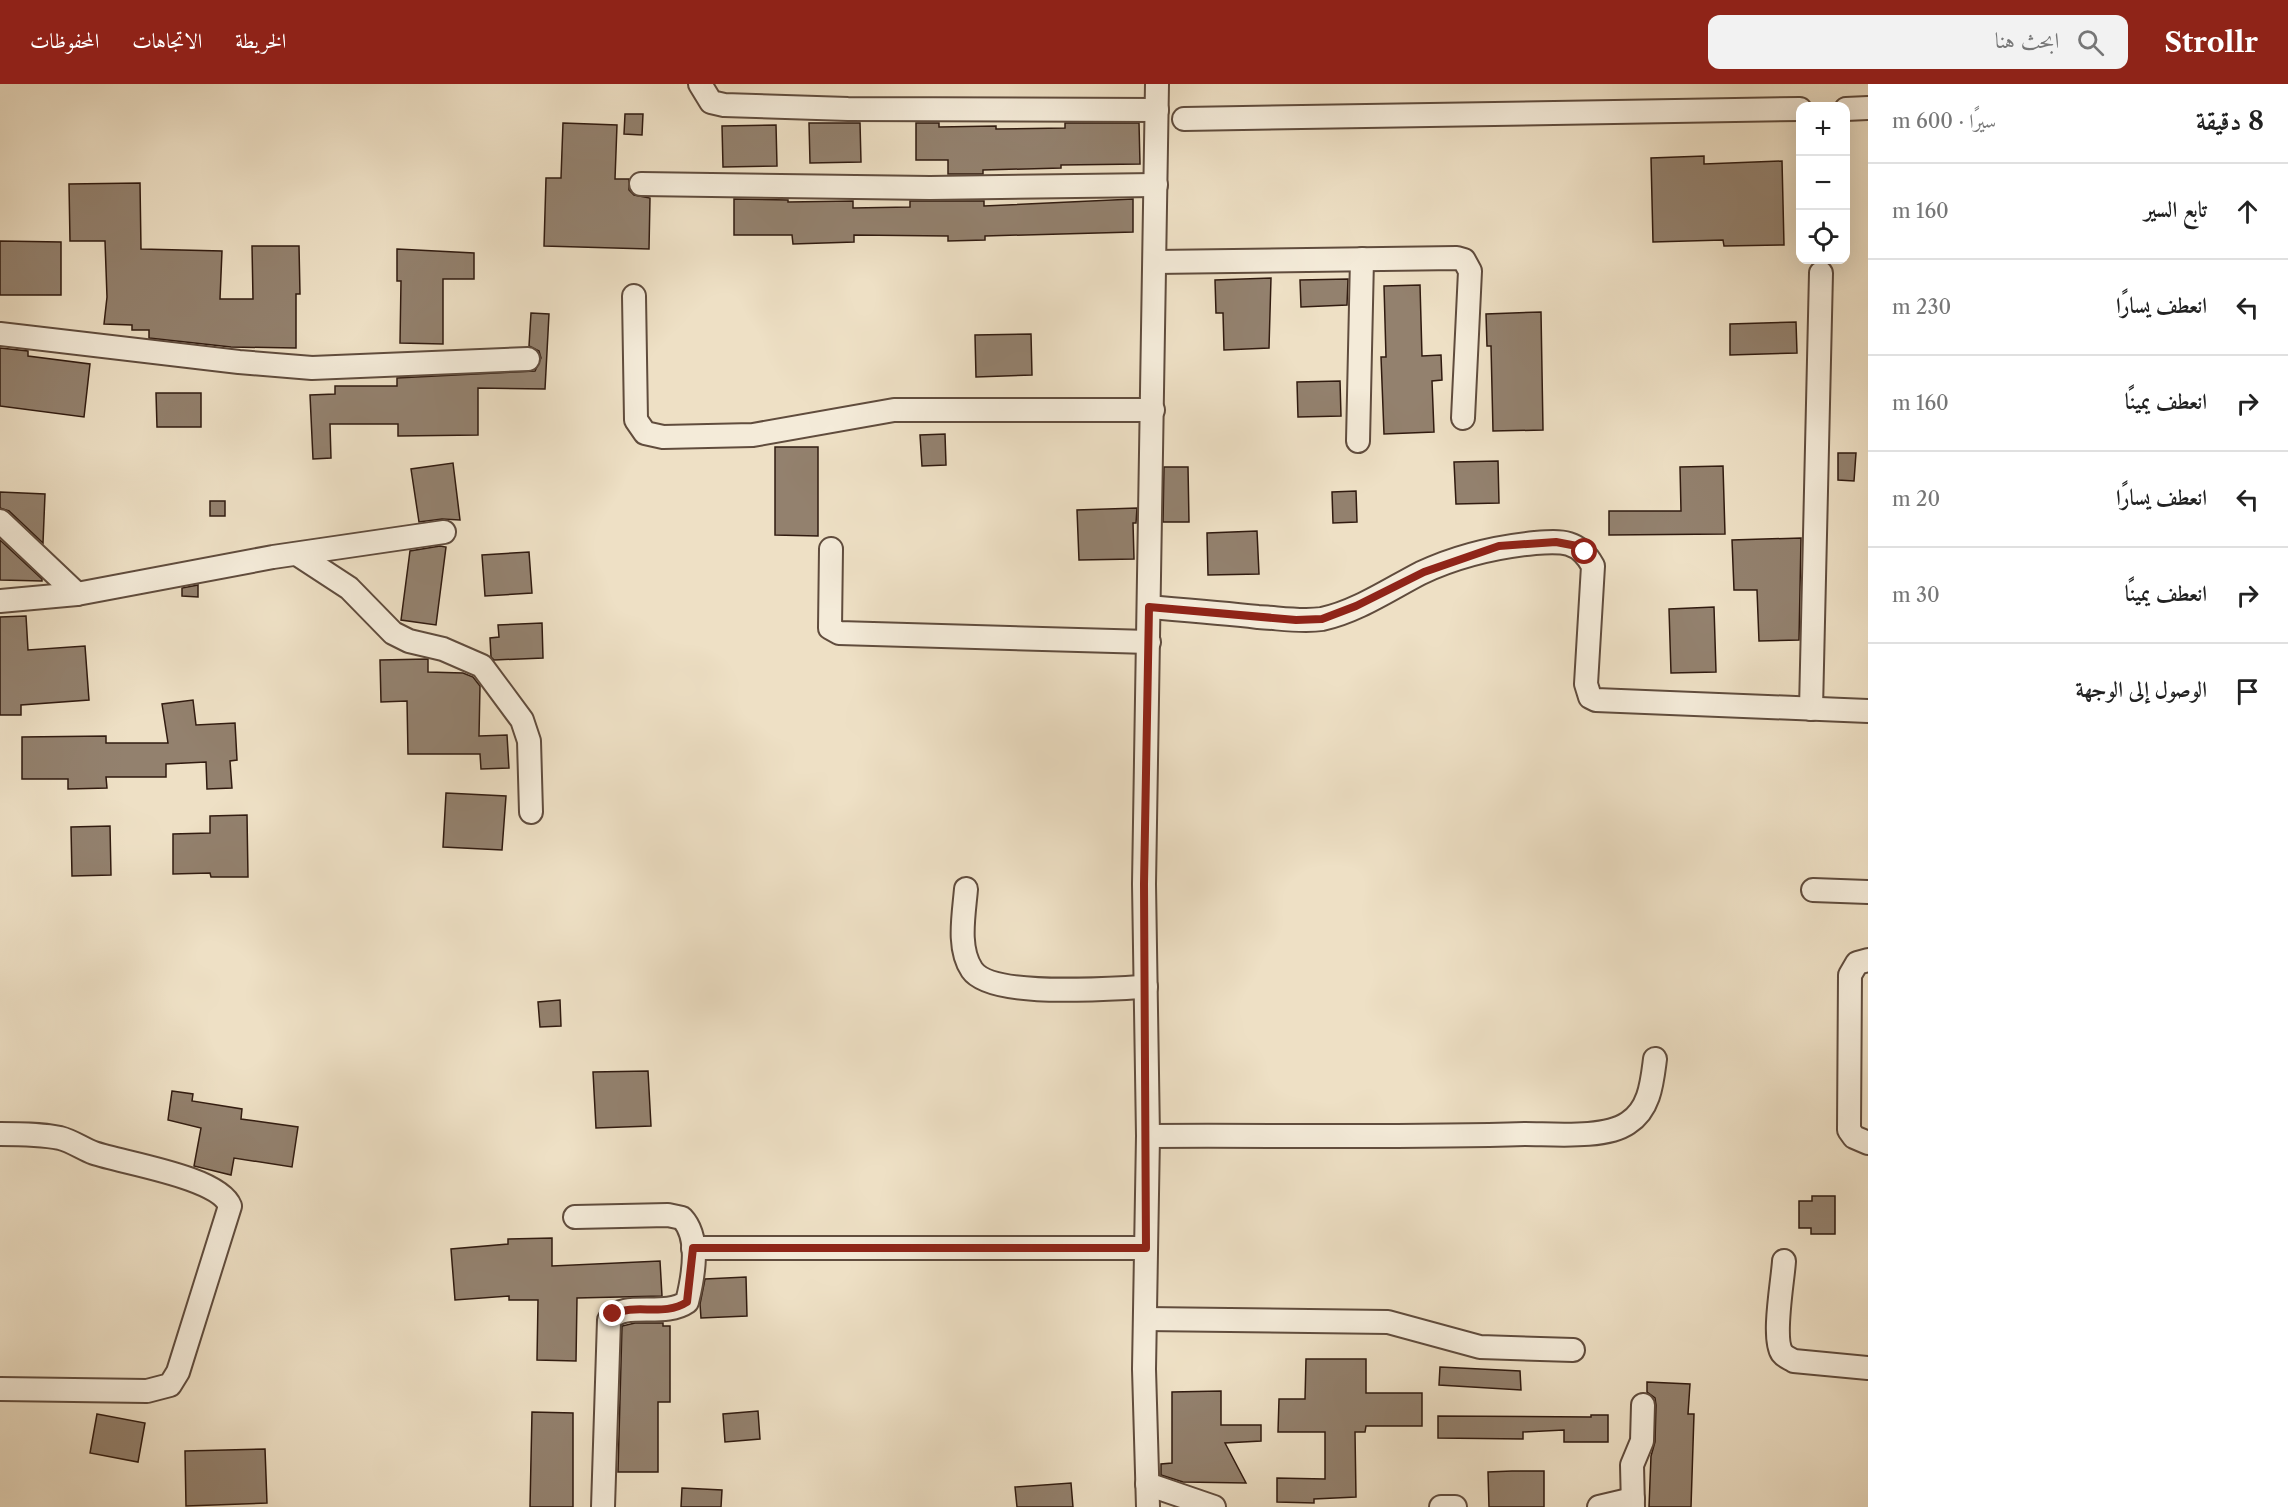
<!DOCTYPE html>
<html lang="ar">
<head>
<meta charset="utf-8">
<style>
	body { margin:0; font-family:"Libre Caslon Text",Amiri,serif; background:#f2f2f2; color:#222; direction:rtl }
	.controls { position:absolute; right:18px; top:18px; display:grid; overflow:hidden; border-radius:12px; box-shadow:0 6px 24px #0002 }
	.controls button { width:54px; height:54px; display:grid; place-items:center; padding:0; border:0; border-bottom:2px solid #e0e0e0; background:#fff; color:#222; font:30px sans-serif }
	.stop { position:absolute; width:18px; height:18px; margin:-14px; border:4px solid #8f2418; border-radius:50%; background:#fff }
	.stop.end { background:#8f2418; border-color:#fff; box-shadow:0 2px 6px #0008 }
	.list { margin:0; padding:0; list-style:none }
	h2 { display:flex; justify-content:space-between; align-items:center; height:78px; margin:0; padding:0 24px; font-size:26px }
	h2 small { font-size:20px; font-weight:400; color:#767676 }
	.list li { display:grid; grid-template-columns:39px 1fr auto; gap:18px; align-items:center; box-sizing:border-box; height:96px; padding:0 24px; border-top:2px solid #e0e0e0 }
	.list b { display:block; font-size:22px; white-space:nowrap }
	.list em { font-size:20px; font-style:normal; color:#767676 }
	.icon { flex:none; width:33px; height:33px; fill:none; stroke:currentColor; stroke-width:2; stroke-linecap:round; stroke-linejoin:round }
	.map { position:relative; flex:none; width:1868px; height:1423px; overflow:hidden; direction:ltr }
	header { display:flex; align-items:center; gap:36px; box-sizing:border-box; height:84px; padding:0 30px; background:#8f2418; color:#fff }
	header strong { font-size:28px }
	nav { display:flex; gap:33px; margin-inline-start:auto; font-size:21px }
	.search { width:420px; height:54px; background:#f2f2f2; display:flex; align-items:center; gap:15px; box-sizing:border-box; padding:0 21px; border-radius:12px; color:#767676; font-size:22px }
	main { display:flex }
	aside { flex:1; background:#fff }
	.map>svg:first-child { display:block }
	.building { fill:#93816e; stroke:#311b10; stroke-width:1.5 }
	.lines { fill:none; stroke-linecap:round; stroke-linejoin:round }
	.minor-casing { stroke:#604c3d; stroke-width:26 }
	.minor { stroke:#f4ebd9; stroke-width:22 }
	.route { stroke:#8f2418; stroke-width:8 }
</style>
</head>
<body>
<header>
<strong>Strollr</strong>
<div class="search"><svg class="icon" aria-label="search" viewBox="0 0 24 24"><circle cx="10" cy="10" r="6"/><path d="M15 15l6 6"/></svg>ابحث هنا</div>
<nav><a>الخريطة</a><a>الاتجاهات</a><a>المحفوظات</a></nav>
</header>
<main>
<aside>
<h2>8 دقيقة<small>سيرًا · 600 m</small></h2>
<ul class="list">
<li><svg class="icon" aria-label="ahead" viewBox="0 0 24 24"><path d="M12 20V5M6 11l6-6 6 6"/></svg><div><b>تابع السير</b></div><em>160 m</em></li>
<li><svg class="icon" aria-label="left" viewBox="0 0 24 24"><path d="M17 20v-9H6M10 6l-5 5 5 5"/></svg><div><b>انعطف يسارًا</b></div><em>230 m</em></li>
<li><svg class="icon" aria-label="right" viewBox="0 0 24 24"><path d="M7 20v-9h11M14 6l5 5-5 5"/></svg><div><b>انعطف يمينًا</b></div><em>160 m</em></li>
<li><svg class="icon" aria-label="left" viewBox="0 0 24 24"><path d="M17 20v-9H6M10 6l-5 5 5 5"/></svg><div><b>انعطف يسارًا</b></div><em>20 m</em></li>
<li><svg class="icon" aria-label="right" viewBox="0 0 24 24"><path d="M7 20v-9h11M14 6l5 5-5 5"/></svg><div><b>انعطف يمينًا</b></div><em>30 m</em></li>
<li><svg class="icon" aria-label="arrive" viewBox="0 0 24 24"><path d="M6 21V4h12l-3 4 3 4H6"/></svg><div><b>الوصول إلى الوجهة</b></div></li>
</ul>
</aside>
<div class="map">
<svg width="1868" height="1423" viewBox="0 0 1868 1423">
	<rect width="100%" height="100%" fill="#eee0c5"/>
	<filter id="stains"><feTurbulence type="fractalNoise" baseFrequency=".00333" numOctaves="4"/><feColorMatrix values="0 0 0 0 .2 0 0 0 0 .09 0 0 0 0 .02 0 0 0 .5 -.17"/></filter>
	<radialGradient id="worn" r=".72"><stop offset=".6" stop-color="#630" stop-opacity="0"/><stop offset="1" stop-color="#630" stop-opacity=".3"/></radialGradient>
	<g class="building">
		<polygon points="625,30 643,30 642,51 624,50"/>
		<polygon points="563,39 617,41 615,95 629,95 629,106 634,111 650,114 649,165 544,162 546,94 561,94"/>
		<polygon points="809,39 860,39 861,78 810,79"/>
		<polygon points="916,39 939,39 939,43 996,42 996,45 1065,44 1065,39 1139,39 1140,80 1061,81 1061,84 983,86 983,90 948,90 948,76 916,76"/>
		<polygon points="776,41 777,82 723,83 722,42"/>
		<polygon points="1704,72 1704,80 1782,77 1784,161 1724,162 1723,156 1653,158 1651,74"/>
		<polygon points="140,99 141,165 222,167 220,215 253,215 252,162 299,162 300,210 296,210 296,264 231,263 149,254 149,246 132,246 132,241 104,240 107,213 105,157 70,157 69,100"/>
		<polygon points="734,115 788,116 788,118 853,117 853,124 910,123 910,117 984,117 984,122 1133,115 1133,148 985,152 985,156 948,157 948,152 854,151 854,158 793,160 792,151 734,151"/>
		<polygon points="0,157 61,158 61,211 0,211"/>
		<polygon points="397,165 474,169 474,195 443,195 443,260 400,259 401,197 397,197"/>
		<polygon points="1271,194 1269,264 1224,266 1223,229 1216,229 1215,196"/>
		<polygon points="1348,195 1347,221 1301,223 1300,196"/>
		<polygon points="1420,201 1422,272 1441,271 1442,296 1432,297 1434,348 1384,350 1381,273 1386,273 1384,202"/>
		<polygon points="1541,228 1543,346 1493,347 1491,262 1487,262 1486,230"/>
		<polygon points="531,229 549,230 545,305 478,304 478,351 398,352 398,340 330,340 331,374 313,375 310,311 335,310 335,302 397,302 397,294 535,287 541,274 539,267 529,262"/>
		<polygon points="1796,238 1797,269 1730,271 1730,240"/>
		<polygon points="1031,250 1032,291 976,293 975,251"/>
		<polygon points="0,264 28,267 28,272 90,280 84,333 0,322"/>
		<polygon points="1340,297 1341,332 1298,333 1297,298"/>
		<polygon points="156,309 201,309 201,343 157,343"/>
		<polygon points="945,350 946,381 922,382 920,351"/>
		<polygon points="775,363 818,363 818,452 775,451"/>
		<polygon points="1838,369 1856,369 1854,397 1838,396"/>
		<polygon points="1498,377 1499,419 1456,420 1454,378"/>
		<polygon points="453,379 460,436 442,435 419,438 411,385"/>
		<polygon points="1723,382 1725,450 1609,451 1609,427 1681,427 1680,383"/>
		<polygon points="1164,383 1188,383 1189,438 1163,438"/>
		<polygon points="1356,407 1357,438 1333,439 1332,408"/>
		<polygon points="0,408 45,410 43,459 9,427 0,424"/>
		<rect x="210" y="417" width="15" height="15"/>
		<polygon points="1137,424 1136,439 1133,439 1134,475 1079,476 1077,426"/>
		<polygon points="1257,447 1259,490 1208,491 1207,449"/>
		<polygon points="1801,454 1799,556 1759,557 1757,506 1734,506 1732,456"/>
		<polygon points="0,456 42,495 42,497 0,496"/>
		<polygon points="440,462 446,463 436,541 401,536 410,467"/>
		<polygon points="529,468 532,509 485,512 482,471"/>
		<polygon points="198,501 198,513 182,512 182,504"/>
		<polygon points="1714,523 1716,588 1671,589 1669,525"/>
		<polygon points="26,532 28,566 85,562 89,616 21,621 21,631 0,631 0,533"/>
		<polygon points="542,539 543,574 494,576 491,573 490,554 499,553 498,541"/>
		<polygon points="428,575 428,588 463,589 473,593 480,602 479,652 507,651 509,684 481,685 480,670 408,670 407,617 381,618 380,576"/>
		<polygon points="193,616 196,641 235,639 237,676 230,677 232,704 207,705 206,678 166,680 166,693 106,693 107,704 68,705 68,695 22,695 22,653 106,652 106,659 168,659 162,620"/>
		<polygon points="446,709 506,712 502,766 443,763"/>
		<polygon points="247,731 248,793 211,793 210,789 173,790 173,750 210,749 210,732"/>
		<polygon points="110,742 111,791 72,792 71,743"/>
		<polygon points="560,916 561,942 540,943 538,918"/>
		<polygon points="648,987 651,1042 596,1044 593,988"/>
		<polygon points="172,1007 193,1010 192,1017 242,1025 241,1035 298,1043 292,1083 234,1074 231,1091 194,1082 201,1044 168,1036"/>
		<polygon points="1812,1112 1835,1112 1835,1150 1811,1150 1811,1144 1799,1144 1799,1117 1812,1117"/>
		<polygon points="552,1154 552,1182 660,1177 662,1212 577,1214 576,1277 537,1276 538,1216 509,1216 509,1212 455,1216 451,1165 508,1160 508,1155"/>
		<polygon points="746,1193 747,1232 701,1234 700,1220 705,1195"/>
		<polygon points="635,1239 663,1239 663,1242 670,1242 670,1318 658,1318 658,1388 618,1388 622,1242"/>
		<polygon points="1306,1275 1366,1275 1366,1309 1422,1309 1422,1342 1366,1342 1365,1348 1355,1348 1356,1413 1314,1415 1314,1419 1277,1418 1277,1394 1325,1395 1325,1348 1278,1348 1279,1315 1305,1315"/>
		<polygon points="1440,1283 1520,1287 1521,1306 1439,1301"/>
		<polygon points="1647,1298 1690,1300 1688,1330 1694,1330 1691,1423 1649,1423 1651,1372 1655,1358 1656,1321 1655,1314 1647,1308"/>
		<polygon points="1221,1307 1221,1341 1261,1341 1261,1357 1225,1359 1246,1399 1183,1398 1161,1391 1161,1380 1172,1379 1172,1308"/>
		<polygon points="758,1327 760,1355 725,1358 723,1330"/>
		<polygon points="532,1328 573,1329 573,1423 530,1423"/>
		<polygon points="97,1330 145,1339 138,1378 90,1369"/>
		<polygon points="1591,1331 1608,1331 1608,1358 1564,1358 1564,1346 1523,1348 1523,1355 1438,1354 1438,1332 1591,1333"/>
		<polygon points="265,1365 267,1419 186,1422 185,1367"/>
		<polygon points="1512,1387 1544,1387 1544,1423 1489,1423 1488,1388"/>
		<polygon points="1071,1399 1073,1423 1017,1423 1015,1403"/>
		<polygon points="682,1404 722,1406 721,1423 681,1423"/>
	</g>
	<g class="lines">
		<defs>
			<g id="minor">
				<polyline points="700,0 711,18 724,21 848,25 1157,26"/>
				<polyline points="1846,25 1868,24"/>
				<polyline points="1184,35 1800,25"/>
				<polyline points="641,100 930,104 1156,101"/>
				<polyline points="1155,178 1457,174 1464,176 1470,187 1463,334"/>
				<polyline points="634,212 636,336 645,349 663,353 753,351 894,326 1153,326"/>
				<polyline points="0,250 239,278 312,284 528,275"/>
				<polyline points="1358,357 1362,175"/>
				<polyline points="0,437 77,510"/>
				<polyline points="831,465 830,544 839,549 1149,558"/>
				<polyline points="297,470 349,504 393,549 409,557 443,565 482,582 522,636 529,657 531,728"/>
				<polyline points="0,517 77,510 273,473 444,448"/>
				<path d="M1149 523C1185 526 1222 529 1258 533 1279 534 1301 538 1322 535 1356 528 1390 505 1421 489 1457 472 1495 463 1535 459 1562 457 1579 456 1593 482L1586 600 1590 613 1596 616 1868 627"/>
				<polyline points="1811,625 1821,189"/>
				<path d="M966 805C964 830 957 864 972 886 992 915 1110 904 1146 903"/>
				<polyline points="1813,806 1868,808"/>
				<polyline points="1868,876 1857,879 1850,891 1849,1046 1854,1053 1868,1059"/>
				<path d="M0 1050C20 1050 40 1050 60 1054 72 1057 83 1065 94 1069 123 1079 219 1093 230 1122L178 1288 170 1301 147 1307 0 1305"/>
				<path d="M1148 1052C1273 1051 1399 1054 1525 1050 1553 1050 1605 1055 1628 1039 1650 1025 1652 998 1655 975"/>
				<path d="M575 1133 668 1131 682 1134C701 1154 693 1194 687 1218 664 1234 624 1216 609 1236L603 1423"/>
				<polyline points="693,1164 1146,1164"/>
				<path d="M1784 1177C1783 1196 1772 1254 1782 1269 1785 1273 1789 1274 1794 1277L1868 1284"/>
				<polyline points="1145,1235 1388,1238 1480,1263 1573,1266"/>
				<polyline points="1147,1400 1214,1423"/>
				<polyline points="1148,1423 1144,1285 1148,1052 1144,800 1157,0"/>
				<polyline points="1441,1423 1455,1423"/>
				<polyline points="1599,1423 1633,1415"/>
				<polyline points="1633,1423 1632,1381 1642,1357 1643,1321"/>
			</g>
		</defs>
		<use href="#minor" class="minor-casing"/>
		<use href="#minor" class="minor"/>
	</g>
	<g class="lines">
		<path class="route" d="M613 1230C636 1219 664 1233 687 1218L693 1164H1146L1144 800 1149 523 1296 536 1322 535 1356 522 1424 488 1499 462 1556 458 1577 462 1585 468"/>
	</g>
	<rect width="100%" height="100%" filter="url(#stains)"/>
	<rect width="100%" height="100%" fill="url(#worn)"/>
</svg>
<div class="controls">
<button>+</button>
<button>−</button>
<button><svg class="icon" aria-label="locate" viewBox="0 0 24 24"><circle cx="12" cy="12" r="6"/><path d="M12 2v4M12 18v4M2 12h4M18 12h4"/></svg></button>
</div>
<div class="stop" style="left:1585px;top:468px"></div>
<div class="stop end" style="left:613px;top:1230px"></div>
</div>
</main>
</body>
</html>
